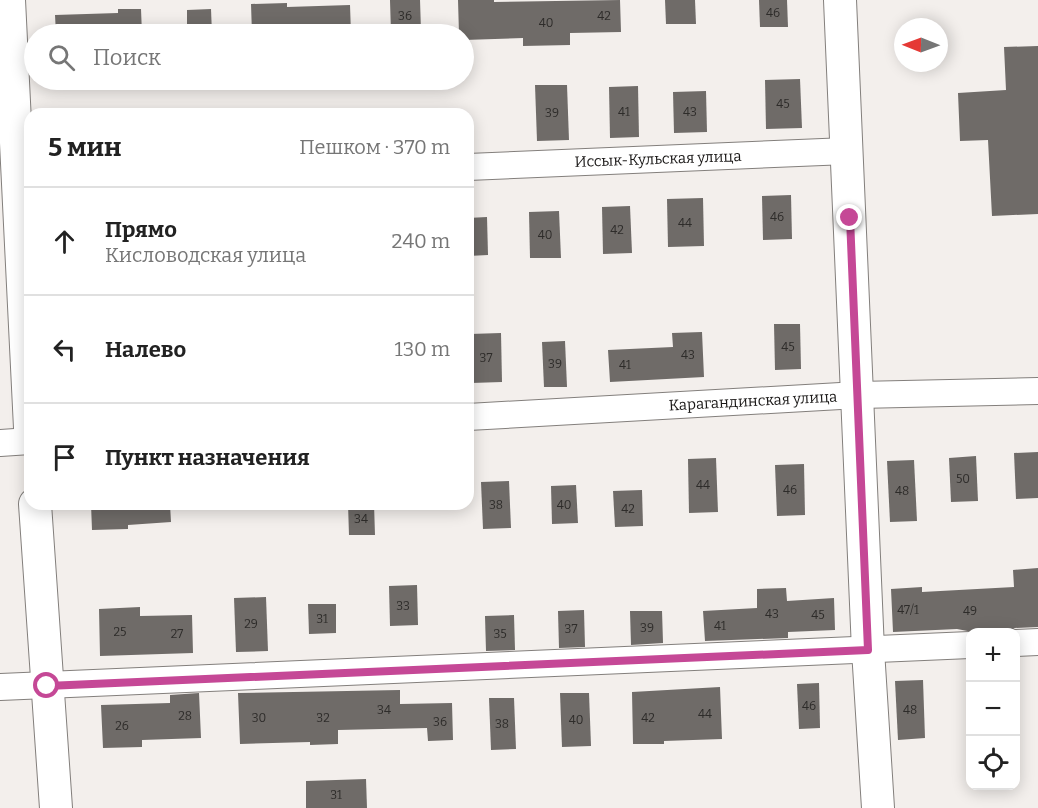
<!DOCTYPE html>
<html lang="ru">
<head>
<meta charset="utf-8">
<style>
	body { margin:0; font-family:Bitter,serif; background:#f2f2f2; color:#222 }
	.controls { position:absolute; right:18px; bottom:18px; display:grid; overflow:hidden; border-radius:12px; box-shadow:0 3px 15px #0003 }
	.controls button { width:54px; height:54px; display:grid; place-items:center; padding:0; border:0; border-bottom:2px solid #e0e0e0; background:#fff; color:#222; font:30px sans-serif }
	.compass { position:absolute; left:894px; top:18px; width:54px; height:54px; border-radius:50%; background:#fff; box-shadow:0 3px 15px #0003; rotate:271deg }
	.stop { position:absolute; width:18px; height:18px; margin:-14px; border:4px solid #c54896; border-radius:50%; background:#fff }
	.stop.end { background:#c54896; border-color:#fff; box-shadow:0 2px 6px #0008 }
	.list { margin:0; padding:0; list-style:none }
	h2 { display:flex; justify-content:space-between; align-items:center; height:78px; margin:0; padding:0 24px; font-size:26px }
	h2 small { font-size:20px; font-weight:400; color:#767676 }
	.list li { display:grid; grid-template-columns:39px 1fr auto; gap:18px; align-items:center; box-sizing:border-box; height:108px; padding:0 24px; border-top:2px solid #e0e0e0 }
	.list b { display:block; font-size:22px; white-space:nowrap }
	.list p { margin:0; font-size:20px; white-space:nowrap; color:#767676 }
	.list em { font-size:20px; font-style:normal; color:#767676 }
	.icon { flex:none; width:33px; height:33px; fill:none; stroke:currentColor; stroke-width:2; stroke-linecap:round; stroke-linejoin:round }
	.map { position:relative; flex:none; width:1038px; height:808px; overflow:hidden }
	.search { position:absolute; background:#fff; box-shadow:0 3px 15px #0003; left:24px; top:24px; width:450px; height:66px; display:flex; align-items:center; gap:15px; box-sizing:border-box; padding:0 21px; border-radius:33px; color:#767676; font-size:22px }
	.panel { position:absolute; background:#fff; box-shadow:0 3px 15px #0003; left:24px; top:108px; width:450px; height:402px; border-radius:18px }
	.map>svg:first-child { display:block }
	.building { fill:#6f6b68 }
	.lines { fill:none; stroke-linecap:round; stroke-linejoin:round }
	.minor-casing { stroke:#837f7c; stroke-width:28 }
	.tertiary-casing { stroke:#837f7c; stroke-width:34 }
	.minor { stroke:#fff; stroke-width:26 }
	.tertiary { stroke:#fff; stroke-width:32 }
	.route { stroke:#c54896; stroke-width:8 }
	.labels { text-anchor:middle; stroke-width:5; stroke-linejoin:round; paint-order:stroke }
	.number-label { font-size:12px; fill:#2e2c2a }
	.street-label { font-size:15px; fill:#191716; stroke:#fff }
</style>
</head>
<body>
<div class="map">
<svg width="1038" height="808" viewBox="0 0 1038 808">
	<rect width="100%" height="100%" fill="#f3efec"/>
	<g class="building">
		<polygon points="390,0 420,0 421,32 391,33"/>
		<polygon points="458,0 494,0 494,2 620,0 621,32 570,33 570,45 523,46 523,38 464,40 464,34 459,34"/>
		<polygon points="665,0 695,0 696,24 666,24"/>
		<polygon points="759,0 787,0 788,27 760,27"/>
		<polygon points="287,3 287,7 350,5 351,34 252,34 251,4"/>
		<polygon points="118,9 141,9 142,34 56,34 55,15 118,13"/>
		<polygon points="211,9 212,34 187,34 187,10"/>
		<polygon points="1038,46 1038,214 992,216 988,140 960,141 958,93 1006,90 1004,47"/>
		<polygon points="800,79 802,128 766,129 765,80"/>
		<polygon points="535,85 567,85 569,140 537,141"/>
		<polygon points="638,86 639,137 610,138 609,87"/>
		<polygon points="706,91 707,132 674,133 673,92"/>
		<polygon points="791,195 792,239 763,240 762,196"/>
		<polygon points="703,198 704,246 668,247 667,199"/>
		<polygon points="630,206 632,253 603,254 602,207"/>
		<polygon points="559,211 561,258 530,258 529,212"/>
		<polygon points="487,217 488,255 468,256 468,218"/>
		<polygon points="774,324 800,324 801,369 775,370"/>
		<polygon points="702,332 704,377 610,382 608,350 673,347 672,333"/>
		<polygon points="501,333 502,382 471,383 470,334"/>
		<polygon points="565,341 567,387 544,387 542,342"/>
		<polygon points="1038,452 1038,498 1016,499 1014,453"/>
		<polygon points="976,456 978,501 951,502 949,458"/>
		<polygon points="716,458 718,512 689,513 688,459"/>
		<polygon points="914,460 917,521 890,522 887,461"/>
		<polygon points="804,464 805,515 777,516 775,465"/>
		<polygon points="509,481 511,528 483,529 481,482"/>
		<polygon points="576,485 578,523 552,524 551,486"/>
		<polygon points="642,490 643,526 615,527 613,491"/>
		<polygon points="91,504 170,504 171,522 128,525 128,529 92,530"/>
		<polygon points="348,504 374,504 375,535 349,535"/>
		<polygon points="1038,568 1038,627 1015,628 1006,633 978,633 957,629 893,632 891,589 922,587 922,592 1014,587 1013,570"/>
		<polygon points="417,585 418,625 390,626 389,586"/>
		<polygon points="786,588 787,601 834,598 835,630 788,632 788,638 705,641 703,611 757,608 757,589"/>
		<polygon points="266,597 268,651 236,652 234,598"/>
		<polygon points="308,604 336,604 336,633 309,634"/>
		<polygon points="140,607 140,616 192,615 193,653 100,656 99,609"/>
		<polygon points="584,610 585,647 559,648 558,611"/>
		<polygon points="630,611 662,611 663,643 631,645"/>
		<polygon points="514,615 515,650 486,651 485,616"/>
		<polygon points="923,680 925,738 898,740 895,681"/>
		<polygon points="819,683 820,728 799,729 797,684"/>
		<polygon points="720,687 722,739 664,741 664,744 633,744 632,692"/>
		<polygon points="400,690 400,704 452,703 453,740 428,741 427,728 338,730 338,744 310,745 310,742 240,744 238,693"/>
		<polygon points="199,693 201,738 142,740 142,747 103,748 101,705 170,703 170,695"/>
		<polygon points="560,693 589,693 591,746 562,747"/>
		<polygon points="489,698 514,698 516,749 491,750"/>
		<polygon points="366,779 367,808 306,808 306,781"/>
	</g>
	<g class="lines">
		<defs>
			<g id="minor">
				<polyline points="468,167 847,151"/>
				<polyline points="468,417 858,395 1038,391"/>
				<polyline points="0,443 30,441"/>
				<polyline points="1016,643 1038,642"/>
				<polyline points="0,687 970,645"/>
			</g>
			<g id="tertiary">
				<polyline points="9,0 30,428"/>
				<polyline points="840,0 868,650 878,808"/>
				<polyline points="35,504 56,808"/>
			</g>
		</defs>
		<use href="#minor" class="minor-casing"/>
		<use href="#tertiary" class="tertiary-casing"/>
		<use href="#minor" class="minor"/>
		<use href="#tertiary" class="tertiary"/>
	</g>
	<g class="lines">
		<polyline class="route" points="47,686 868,650 850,218"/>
	</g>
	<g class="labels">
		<g class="number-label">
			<text x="773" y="17">46</text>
			<text x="405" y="20">36</text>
			<text x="604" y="20">42</text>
			<text x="546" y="27">40</text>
			<text x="783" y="108">45</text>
			<text x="624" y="116">41</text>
			<text x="690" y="116">43</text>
			<text x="552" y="117">39</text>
			<text x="777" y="221">46</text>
			<text x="685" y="227">44</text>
			<text x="617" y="234">42</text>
			<text x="545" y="239">40</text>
			<text x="788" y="351">45</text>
			<text x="688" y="359">43</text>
			<text x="486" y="362">37</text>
			<text x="555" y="368">39</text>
			<text x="625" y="369">41</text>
			<text x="963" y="483">50</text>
			<text x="703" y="489">44</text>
			<text x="790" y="494">46</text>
			<text x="902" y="495">48</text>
			<text x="496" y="509">38</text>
			<text x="564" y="509">40</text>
			<text x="628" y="513">42</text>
			<text x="361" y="523">34</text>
			<text x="403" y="610">33</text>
			<text x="908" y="614">47/1</text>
			<text x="970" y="615">49</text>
			<text x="772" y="618">43</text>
			<text x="818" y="619">45</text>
			<text x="322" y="623">31</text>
			<text x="251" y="628">29</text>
			<text x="720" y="630">41</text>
			<text x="647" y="632">39</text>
			<text x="571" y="633">37</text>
			<text x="120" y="636">25</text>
			<text x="177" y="638">27</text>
			<text x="500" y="638">35</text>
			<text x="809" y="710">46</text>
			<text x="384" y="714">34</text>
			<text x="910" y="714">48</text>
			<text x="705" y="718">44</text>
			<text x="185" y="720">28</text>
			<text x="259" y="722">30</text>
			<text x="323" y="722">32</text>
			<text x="648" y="722">42</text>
			<text x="576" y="724">40</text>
			<text x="440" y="726">36</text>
			<text x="502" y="728">38</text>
			<text x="122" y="730">26</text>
			<text x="336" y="799">31</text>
		</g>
		<g class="street-label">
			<text transform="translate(658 159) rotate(-2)" y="5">Иссык-Кульская улица</text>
			<text transform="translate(753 401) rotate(-3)" y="5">Карагандинская улица</text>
		</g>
	</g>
</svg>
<div class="controls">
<button>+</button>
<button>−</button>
<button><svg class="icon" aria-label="locate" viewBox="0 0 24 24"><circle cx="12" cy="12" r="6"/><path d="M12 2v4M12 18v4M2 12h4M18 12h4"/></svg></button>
</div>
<svg class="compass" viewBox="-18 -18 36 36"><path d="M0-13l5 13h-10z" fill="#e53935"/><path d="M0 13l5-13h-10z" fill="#767676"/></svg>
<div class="stop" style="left:47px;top:686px"></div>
<div class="stop end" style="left:850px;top:218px"></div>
<div class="search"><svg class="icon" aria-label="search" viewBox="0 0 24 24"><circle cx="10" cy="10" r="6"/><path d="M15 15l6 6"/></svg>Поиск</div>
<section class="panel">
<h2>5 мин<small>Пешком · 370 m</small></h2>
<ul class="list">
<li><svg class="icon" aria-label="ahead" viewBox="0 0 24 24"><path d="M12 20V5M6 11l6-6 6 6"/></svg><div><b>Прямо</b><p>Кисловодская улица</p></div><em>240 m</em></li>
<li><svg class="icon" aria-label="left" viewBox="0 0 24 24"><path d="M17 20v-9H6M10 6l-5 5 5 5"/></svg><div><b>Налево</b></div><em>130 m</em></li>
<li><svg class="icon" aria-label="arrive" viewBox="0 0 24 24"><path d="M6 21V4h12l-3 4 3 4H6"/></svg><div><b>Пункт назначения</b></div></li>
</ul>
</section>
</div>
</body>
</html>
